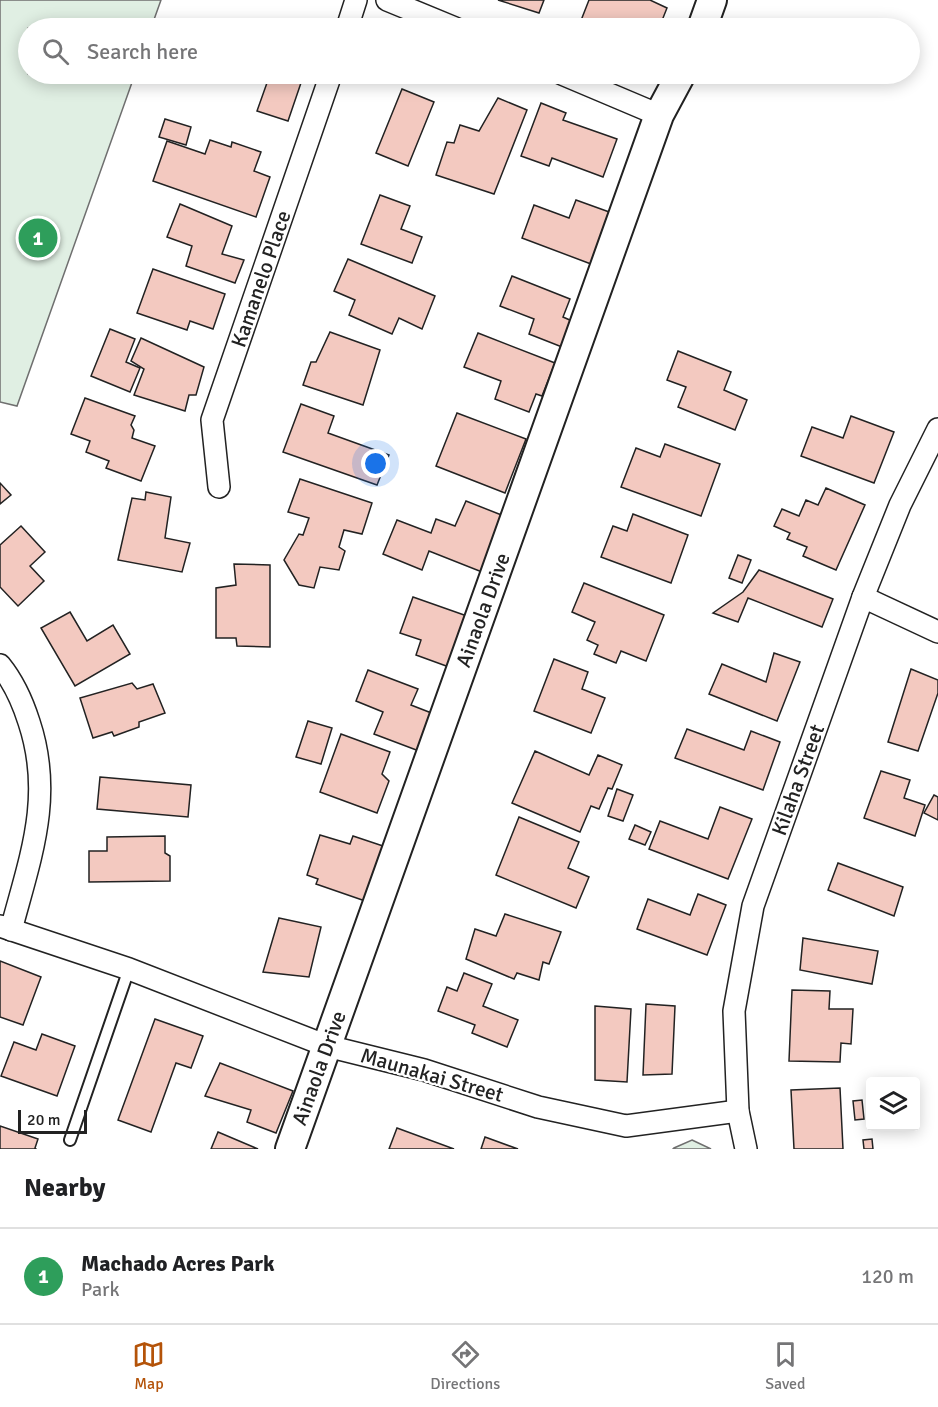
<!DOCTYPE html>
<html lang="en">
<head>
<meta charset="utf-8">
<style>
	body { margin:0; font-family:Signika,sans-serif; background:#f2f2f2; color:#202124 }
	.controls { position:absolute; right:18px; bottom:18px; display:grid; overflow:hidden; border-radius:6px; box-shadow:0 3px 15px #0003 }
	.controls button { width:54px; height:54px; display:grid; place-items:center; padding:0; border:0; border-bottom:2px solid #e0e0e0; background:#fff; color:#202124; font:30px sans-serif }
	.scale { position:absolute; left:18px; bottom:15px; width:69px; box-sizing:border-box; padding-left:6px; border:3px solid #222; border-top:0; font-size:16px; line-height:21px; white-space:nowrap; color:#222; -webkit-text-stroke:4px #fff; paint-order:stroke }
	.you { position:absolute; left:376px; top:464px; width:21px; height:21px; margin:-15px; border:4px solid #fff; border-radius:50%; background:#1a73e8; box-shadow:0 0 0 9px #1a73e833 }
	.badge { display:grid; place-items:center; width:39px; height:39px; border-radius:50%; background:#b45309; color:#fff; font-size:20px; font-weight:700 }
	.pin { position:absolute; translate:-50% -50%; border:3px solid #fff; box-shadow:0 2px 6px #0006 }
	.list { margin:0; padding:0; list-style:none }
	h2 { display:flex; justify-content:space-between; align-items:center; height:78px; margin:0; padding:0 24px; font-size:26px }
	h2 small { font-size:20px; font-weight:400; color:#757577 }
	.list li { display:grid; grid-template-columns:39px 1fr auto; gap:18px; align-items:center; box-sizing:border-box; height:96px; padding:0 24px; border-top:2px solid #e0e0e0 }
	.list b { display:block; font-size:22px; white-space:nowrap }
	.list p { margin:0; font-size:20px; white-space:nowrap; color:#757577 }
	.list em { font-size:20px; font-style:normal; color:#757577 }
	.icon { flex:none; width:33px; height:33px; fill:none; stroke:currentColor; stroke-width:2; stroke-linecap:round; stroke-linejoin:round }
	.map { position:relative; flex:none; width:938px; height:1149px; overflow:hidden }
	.search { position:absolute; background:#fff; box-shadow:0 3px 15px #0003; left:18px; right:18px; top:18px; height:66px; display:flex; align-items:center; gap:15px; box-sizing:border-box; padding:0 21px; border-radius:33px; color:#757577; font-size:22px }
	.sheet { height:174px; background:#fff }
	nav { display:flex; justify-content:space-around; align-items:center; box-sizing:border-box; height:84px; border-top:2px solid #e0e0e0; background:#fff; font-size:16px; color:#757577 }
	nav a { display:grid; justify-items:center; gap:3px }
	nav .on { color:#b45309 }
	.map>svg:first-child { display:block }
	.green { fill:#e0efe3; stroke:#6f6f6f; stroke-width:1.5 }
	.building { fill:#f3c9c0; stroke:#222; stroke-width:1.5 }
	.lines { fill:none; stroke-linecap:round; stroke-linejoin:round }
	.lane-casing { stroke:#222; stroke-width:14 }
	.street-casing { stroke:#222; stroke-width:24 }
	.secondary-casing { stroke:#222; stroke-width:32 }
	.lane { stroke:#fff; stroke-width:10 }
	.street { stroke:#fff; stroke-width:21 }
	.secondary { stroke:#fff; stroke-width:28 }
	.labels { text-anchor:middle; stroke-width:4.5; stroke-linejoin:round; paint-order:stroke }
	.street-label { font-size:21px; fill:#222; stroke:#fff }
</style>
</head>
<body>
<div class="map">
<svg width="938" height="1149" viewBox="0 0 938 1149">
	<rect width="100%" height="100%" fill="#fff"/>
	<g class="green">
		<polygon points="0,0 161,0 151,28 28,28 28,74 135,74 17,406 0,402"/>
		<polygon points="692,1140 711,1149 673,1149 674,1148"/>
	</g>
	<g class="building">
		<polygon points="498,0 544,0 539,13"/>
		<polygon points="589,0 650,0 667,8 659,28 600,28 580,23"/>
		<polygon points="249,74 304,74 288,121 257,111 268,80"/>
		<polygon points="402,89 434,102 408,166 376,153"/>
		<polygon points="498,98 527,110 494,194 436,175 447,142 454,143 460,125 479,131"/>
		<polygon points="541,103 566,113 563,120 617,139 603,177 552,158 549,166 521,156"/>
		<polygon points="165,119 191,127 186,145 159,137"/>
		<polygon points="210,140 231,147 232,142 261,152 254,171 270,177 256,217 153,181 167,141 205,154"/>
		<polygon points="380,195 410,206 401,229 422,237 412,263 361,244"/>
		<polygon points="576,200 612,213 591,264 522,238 534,205 569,218"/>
		<polygon points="180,204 232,226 222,254 244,260 235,283 186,266 192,246 167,237"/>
		<polygon points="348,259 435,296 422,329 399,318 392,334 349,315 355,300 334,291"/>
		<polygon points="153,269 225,294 213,329 190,321 187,330 137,313"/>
		<polygon points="512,276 570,299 563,317 572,321 562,347 529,334 534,319 500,306"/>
		<polygon points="110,329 135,339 126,362 140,368 130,392 91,376"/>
		<polygon points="330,332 380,350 363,405 303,385 311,362 316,362"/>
		<polygon points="478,333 555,363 542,396 536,394 529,412 495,399 501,381 464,367"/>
		<polygon points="141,338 204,367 196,395 189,395 185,411 134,395 144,369 131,361"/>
		<polygon points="678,351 731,372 724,390 747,400 735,430 678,407 686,387 667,380"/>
		<polygon points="85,398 135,416 131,425 134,430 132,438 155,446 141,481 106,468 109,461 86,452 90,441 71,434"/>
		<polygon points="301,404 334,416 328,433 389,455 377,485 283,452"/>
		<polygon points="457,413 526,439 505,493 436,466"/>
		<polygon points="851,416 894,432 874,483 801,456 812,427 843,438"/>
		<polygon points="665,444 720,464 701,516 621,487 636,448 660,457"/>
		<polygon points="300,479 372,503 362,534 344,530 339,547 345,551 339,570 320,567 314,588 299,585 284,560 299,534 303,535 309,518 288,512"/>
		<polygon points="0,483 11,495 0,504"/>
		<polygon points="826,488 865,505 836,570 803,556 807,547 787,539 790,533 774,526 782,509 799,516 806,500 818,505"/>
		<polygon points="146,492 171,497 165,538 190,543 182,572 118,560 132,498 145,500"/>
		<polygon points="466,501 504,516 482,572 429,551 422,570 383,554 397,520 431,533 436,519 455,526"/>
		<polygon points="633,514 688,535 671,583 601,557 613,526 627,531"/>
		<polygon points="21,526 45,552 30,566 44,581 18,606 0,587 0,545"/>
		<polygon points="738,555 751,560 742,583 729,578"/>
		<polygon points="234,564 270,565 270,647 237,646 236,638 216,638 216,588 236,585"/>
		<polygon points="759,570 833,599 822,627 748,598 738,622 713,613 743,592"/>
		<polygon points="584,583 664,615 646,661 621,651 616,663 594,654 598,645 587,640 595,622 572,612"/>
		<polygon points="413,597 467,616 449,667 416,655 421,640 400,633"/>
		<polygon points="70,612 87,641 113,625 130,654 75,686 41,628"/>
		<polygon points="774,653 800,662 777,721 709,694 722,664 766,682"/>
		<polygon points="554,659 588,672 582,689 605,698 591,733 534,711"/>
		<polygon points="911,669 938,680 938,693 918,751 888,742"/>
		<polygon points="368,670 418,689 411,705 434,714 419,751 374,734 383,712 356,701"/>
		<polygon points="132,683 137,689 153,684 165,713 139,722 139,727 114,736 112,732 93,738 80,698"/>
		<polygon points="308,721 332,728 321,764 296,757"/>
		<polygon points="687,729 744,750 751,731 780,742 763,790 675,758"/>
		<polygon points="341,734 390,752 382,774 389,781 377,813 320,792"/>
		<polygon points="535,751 589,775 598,755 622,765 612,789 608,788 599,809 591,806 580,832 512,803"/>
		<polygon points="881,771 910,780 904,798 925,805 915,836 864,818"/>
		<polygon points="100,777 191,785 188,817 97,809"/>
		<polygon points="617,789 633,795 623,821 608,816"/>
		<polygon points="934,795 938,797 938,820 924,813"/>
		<polygon points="720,807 752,819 728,879 649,849 660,821 708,839"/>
		<polygon points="519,817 579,842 568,868 589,877 576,908 496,875"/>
		<polygon points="635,825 651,832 645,845 629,839"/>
		<polygon points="320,835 350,844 353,836 389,848 371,903 316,884 318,879 307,875"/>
		<polygon points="165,836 165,853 170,856 170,881 89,882 89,851 107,851 107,837"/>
		<polygon points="838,863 903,887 894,916 828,890"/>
		<polygon points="698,894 726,905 707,955 637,929 648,899 690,915"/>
		<polygon points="505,914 561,932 549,964 543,962 539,980 517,973 514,979 466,959 475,929 496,936"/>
		<polygon points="279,918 321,927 309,977 263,972"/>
		<polygon points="803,938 878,951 872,984 800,970"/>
		<polygon points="0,961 41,977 23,1025 0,1017"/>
		<polygon points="464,973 492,984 483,1006 518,1020 507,1047 472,1033 475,1025 438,1011 447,987 457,991"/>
		<polygon points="792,990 830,991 829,1009 853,1009 851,1044 841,1043 840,1062 789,1061"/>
		<polygon points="646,1004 675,1006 672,1074 643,1075"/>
		<polygon points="595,1006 631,1009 627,1082 595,1080"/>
		<polygon points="155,1019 203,1036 191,1068 176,1063 151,1132 118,1120"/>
		<polygon points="42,1034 75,1046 57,1096 1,1076 14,1042 36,1050"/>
		<polygon points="220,1063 293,1091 276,1133 247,1122 251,1110 205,1096"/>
		<polygon points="840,1088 843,1149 794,1149 791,1090"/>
		<polygon points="862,1100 864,1119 855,1120 853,1101"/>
		<polygon points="0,1126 38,1139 35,1148 36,1149 0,1149"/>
		<polygon points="397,1128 454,1149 389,1149"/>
		<polygon points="218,1132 258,1149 211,1149"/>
		<polygon points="485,1137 518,1149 481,1149"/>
		<polygon points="872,1139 873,1149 864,1149 863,1140"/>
	</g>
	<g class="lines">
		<defs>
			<polyline id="lane" points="70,1140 129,969"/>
			<g id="street">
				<polyline points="387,0 455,28"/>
				<polyline points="347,28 356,0"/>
				<polyline points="562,74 659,115"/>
				<polyline points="219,487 212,420 331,74"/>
				<polyline points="863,597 938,632"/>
				<path d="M0 665C13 681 23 703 29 722 54 797 30 858 11 930"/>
				<polyline points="0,926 129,969 327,1046 424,1070 538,1107 626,1126 738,1111"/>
				<polyline points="746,1149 738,1111 734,1011 753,906 863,597 900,505 938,429"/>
			</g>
			<g id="secondary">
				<polyline points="702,28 712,0"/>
				<polyline points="290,1149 659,115 681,74"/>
			</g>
		</defs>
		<use href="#lane" class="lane-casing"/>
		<use href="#street" class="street-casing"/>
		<use href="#secondary" class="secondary-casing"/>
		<use href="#lane" class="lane"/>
		<use href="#street" class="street"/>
		<use href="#secondary" class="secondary"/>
	</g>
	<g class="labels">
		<g class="street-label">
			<text transform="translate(261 279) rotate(-71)" y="7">Kamanelo Place</text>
			<text transform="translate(483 610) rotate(-70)" y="7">Ainaola Drive</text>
			<text transform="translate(798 780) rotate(-70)" y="7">Kilaha Street</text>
			<text transform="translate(319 1068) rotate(-70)" y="7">Ainaola Drive</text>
			<text transform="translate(432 1075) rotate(16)" y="7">Maunakai Street</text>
		</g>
	</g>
</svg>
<div class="controls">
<button><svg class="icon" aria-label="layers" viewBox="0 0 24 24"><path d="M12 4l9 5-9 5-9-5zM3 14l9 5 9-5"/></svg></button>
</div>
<div class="scale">20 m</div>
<div class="you"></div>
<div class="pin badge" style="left:38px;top:238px;background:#2e9e5b">1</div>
<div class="search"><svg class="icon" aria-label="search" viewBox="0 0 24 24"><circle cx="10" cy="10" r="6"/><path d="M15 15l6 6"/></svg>Search here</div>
</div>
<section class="sheet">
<h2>Nearby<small></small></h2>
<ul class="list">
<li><span class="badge" style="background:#2e9e5b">1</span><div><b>Machado Acres Park</b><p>Park</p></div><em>120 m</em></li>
</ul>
</section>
<nav>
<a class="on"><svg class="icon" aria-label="map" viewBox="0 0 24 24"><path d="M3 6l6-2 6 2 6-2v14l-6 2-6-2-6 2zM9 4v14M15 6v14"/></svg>Map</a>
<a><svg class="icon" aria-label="directions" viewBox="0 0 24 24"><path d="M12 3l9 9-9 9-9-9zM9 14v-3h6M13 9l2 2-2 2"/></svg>Directions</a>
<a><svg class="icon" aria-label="saved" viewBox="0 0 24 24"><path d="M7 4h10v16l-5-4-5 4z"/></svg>Saved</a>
</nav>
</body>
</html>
